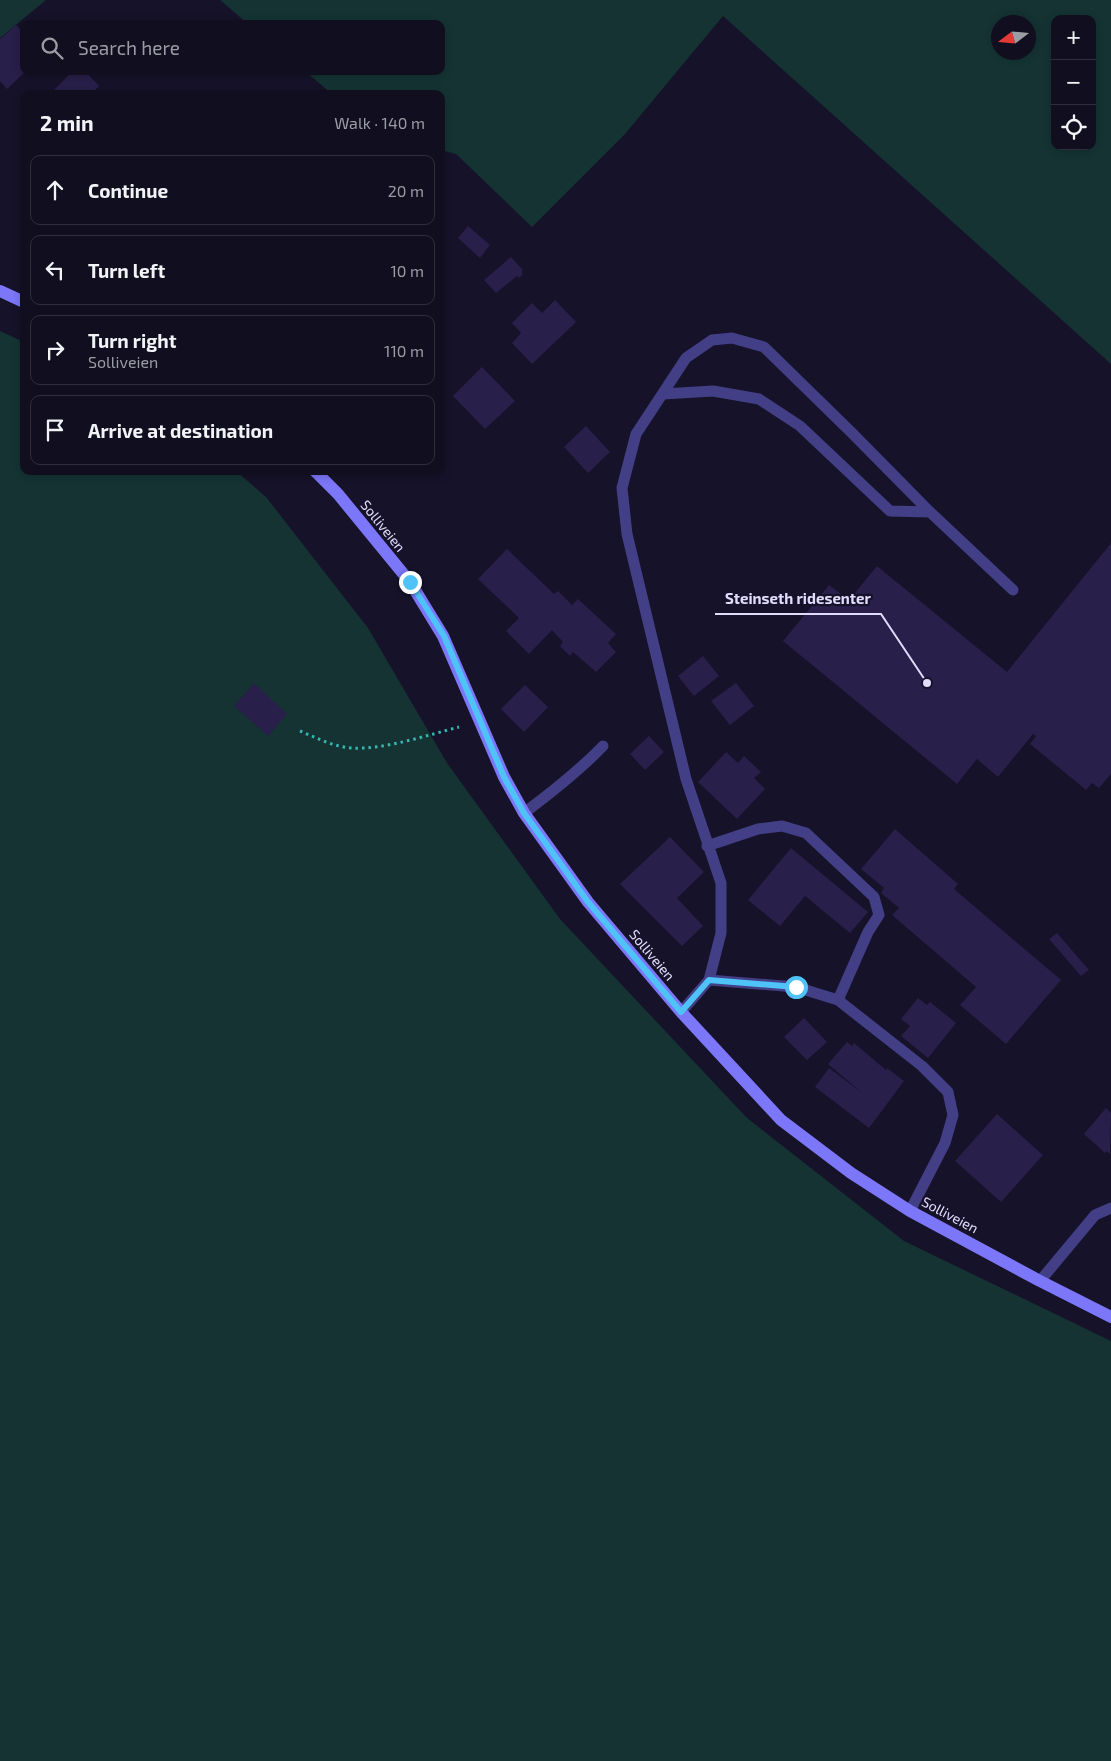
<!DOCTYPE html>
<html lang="en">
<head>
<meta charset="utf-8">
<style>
	body { margin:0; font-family:"Exo 2",sans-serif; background:#1e1c2c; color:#f1f3f6 }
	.controls { position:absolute; right:15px; top:15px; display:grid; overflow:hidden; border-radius:10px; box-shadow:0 2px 8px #0003 }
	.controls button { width:45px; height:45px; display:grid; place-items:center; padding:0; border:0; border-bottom:1px solid #302e3d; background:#100e1f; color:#f1f3f6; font:25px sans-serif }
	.compass { position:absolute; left:991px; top:15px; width:45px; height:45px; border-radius:50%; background:#100e1f; box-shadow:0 2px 8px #0003; rotate:254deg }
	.stop { position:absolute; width:15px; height:15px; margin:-11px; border:4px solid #4fc3f7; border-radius:50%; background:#fff }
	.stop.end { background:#4fc3f7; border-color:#fff; box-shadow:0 1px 5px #0008 }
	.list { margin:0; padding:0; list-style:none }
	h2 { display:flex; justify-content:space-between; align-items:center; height:65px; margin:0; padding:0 20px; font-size:21px }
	h2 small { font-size:16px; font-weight:400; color:#9c9ca4 }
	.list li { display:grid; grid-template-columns:32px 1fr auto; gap:15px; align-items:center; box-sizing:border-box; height:70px; margin:0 10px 10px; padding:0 10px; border:1px solid #302e3d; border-radius:10px }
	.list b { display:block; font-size:19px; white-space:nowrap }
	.list p { margin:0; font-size:16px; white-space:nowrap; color:#9c9ca4 }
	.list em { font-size:16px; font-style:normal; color:#9c9ca4 }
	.icon { flex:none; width:28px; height:28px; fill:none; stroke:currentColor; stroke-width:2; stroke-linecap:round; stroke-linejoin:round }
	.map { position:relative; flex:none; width:1111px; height:1761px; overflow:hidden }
	.search { position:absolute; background:#100e1f; box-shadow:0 2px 8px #0003; left:20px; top:20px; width:425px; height:55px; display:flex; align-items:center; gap:12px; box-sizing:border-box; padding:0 18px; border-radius:10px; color:#9c9ca4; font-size:19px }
	.panel { position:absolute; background:#100e1f; box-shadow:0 2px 8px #0003; left:20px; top:90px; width:425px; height:385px; border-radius:10px }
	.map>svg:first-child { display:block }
	.green { fill:#153333; fill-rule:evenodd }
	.building { fill:#281f4a }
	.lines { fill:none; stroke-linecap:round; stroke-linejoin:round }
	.path { stroke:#36b7b1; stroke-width:3; stroke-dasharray:2.5 4; stroke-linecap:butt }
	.lane { stroke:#433f86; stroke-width:11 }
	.secondary { stroke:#7c77f9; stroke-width:12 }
	.route { stroke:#4fc3f7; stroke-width:6 }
	.labels { text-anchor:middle; stroke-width:4.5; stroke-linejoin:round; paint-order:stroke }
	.street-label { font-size:14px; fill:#e0dcfd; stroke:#161229 }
	.leader { fill:none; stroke:#e0dcfd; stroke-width:2 }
	.callout-dot { fill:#e0dcfd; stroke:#161229; stroke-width:2 }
	.callout-label { font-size:15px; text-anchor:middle; font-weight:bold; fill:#e0dcfd; stroke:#161229; stroke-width:4.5; stroke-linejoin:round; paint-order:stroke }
</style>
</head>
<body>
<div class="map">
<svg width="1111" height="1761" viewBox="0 0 1111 1761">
	<rect width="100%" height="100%" fill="#161229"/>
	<g class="green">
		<polygon points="0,0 46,0 0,38"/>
		<path d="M220 0H1111V364L723 16 625 134 532 227 456 154 441 150V94H332L305 71H441V24H248ZM1055 19H1092V146H1055ZM1028 22V52H998V22Z"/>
		<polygon points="0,331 24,342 24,471 236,471 266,497 368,628 447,763 560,919 747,1118 904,1241 1111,1341 1111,1761 0,1761"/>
	</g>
	<g class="building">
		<polygon points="16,25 24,33 24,50 22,52 24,54 24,71 26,71 7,89 0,81 0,39"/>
		<polygon points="73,71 85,71 99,86 94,91 97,94 58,94 54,90"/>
		<polygon points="468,226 490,245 480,258 458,238"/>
		<polygon points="511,257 523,270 521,272 523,274 519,278 517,276 496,293 484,280"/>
		<polygon points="555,300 576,322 532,364 512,343 521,333 512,323 532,303 542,313"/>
		<polygon points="482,367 515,401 485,429 453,396"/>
		<polygon points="586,426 610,452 588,473 564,447"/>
		<polygon points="1111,543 1111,774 1099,788 1092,783 1086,790 1030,744 1036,736 1033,734 998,777 977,759 957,784 783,641 829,585 849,600 877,566 1007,672"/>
		<polygon points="507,549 554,594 558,591 572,605 578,599 616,634 608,643 616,652 596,672 573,652 570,656 560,646 563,642 552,630 529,654 506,631 519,618 478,579"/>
		<polygon points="703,656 719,676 694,696 678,676"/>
		<polygon points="254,683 287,714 268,736 234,706"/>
		<polygon points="736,683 754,706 730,725 711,701"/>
		<polygon points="525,685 548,707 524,732 501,709"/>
		<polygon points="649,736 664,752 645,770 630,754"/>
		<polygon points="726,752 738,763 744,756 761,772 754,778 765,789 737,819 698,782"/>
		<polygon points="895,829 958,884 954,889 1061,980 1006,1044 960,1005 976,987 892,915 899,908 881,893 884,888 861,869"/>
		<polygon points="670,837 704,872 677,898 703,926 682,946 620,884"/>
		<polygon points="791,848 868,912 850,933 805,896 780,926 748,900"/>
		<polygon points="1057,933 1089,970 1081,976 1049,939"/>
		<polygon points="918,998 927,1005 930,1002 956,1023 928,1058 901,1036 910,1026 901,1019"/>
		<polygon points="804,1018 827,1042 807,1060 784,1037"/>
		<polygon points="847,1042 852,1046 854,1043 886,1070 887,1068 904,1081 869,1128 815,1087 829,1068 861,1092 828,1064"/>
		<polygon points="1106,1108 1111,1113 1110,1154 1107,1151 1105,1153 1084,1134"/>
		<polygon points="997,1114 1043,1155 1001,1202 955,1161"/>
	</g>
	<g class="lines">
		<path class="path" d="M300 731C317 738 334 747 352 748 383 750 428 735 459 727"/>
		<g class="lane">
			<polyline points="663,394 713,391 759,399 800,426 890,511 930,512"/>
			<path d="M524 813C552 792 579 771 603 746"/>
			<polyline points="707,846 758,829 782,826 806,833 874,897 879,915 868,932 838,1000"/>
			<polyline points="709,980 796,987 838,1000 922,1066 948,1092 953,1115 945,1143 910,1211"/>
			<polyline points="681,1012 709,980 721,933 721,883 686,779 627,534 622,488 636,434 686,358 712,340 732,338 764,347 852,433 930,512 1013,590"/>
			<polyline points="1040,1281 1095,1215 1111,1208"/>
		</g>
		<g class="secondary">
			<polyline points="0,291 24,302"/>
			<polyline points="315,471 338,494 410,582 443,636 504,777 524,813 588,902 681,1012 781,1120 851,1173 910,1211 1040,1281 1111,1317"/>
		</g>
	</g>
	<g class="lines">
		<polyline class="route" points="410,582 444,636 504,777 524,813 588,902 681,1012 709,980 796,987"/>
	</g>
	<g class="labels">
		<g class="street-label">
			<text transform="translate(383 526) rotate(51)" y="5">Solliveien</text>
			<text transform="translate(652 955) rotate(50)" y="5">Solliveien</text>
			<text transform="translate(950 1215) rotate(28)" y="5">Solliveien</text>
		</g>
	</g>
	<path class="leader" d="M927 683L881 614H715"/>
	<circle class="callout-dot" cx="927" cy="683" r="5"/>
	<g class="callout-label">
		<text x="798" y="604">Steinseth ridesenter</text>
	</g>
</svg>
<div class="controls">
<button>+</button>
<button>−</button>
<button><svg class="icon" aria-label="locate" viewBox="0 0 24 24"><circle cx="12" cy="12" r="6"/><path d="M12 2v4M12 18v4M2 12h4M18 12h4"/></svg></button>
</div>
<svg class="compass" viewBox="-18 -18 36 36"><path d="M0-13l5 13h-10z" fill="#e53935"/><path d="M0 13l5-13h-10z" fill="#9c9ca4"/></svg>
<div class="stop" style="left:796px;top:987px"></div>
<div class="stop end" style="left:410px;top:582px"></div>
<div class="search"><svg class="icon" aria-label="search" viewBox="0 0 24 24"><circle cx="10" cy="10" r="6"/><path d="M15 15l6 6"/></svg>Search here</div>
<section class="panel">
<h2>2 min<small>Walk · 140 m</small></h2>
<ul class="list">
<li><svg class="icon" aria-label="ahead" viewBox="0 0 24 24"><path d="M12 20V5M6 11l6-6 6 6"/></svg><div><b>Continue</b></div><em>20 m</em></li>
<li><svg class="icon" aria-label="left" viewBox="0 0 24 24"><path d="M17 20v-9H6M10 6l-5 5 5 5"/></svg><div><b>Turn left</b></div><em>10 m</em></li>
<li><svg class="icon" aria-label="right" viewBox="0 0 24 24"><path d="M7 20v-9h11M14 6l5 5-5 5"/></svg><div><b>Turn right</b><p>Solliveien</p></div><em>110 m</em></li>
<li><svg class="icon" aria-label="arrive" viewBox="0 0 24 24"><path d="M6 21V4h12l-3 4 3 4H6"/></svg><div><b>Arrive at destination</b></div></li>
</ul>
</section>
</div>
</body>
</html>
